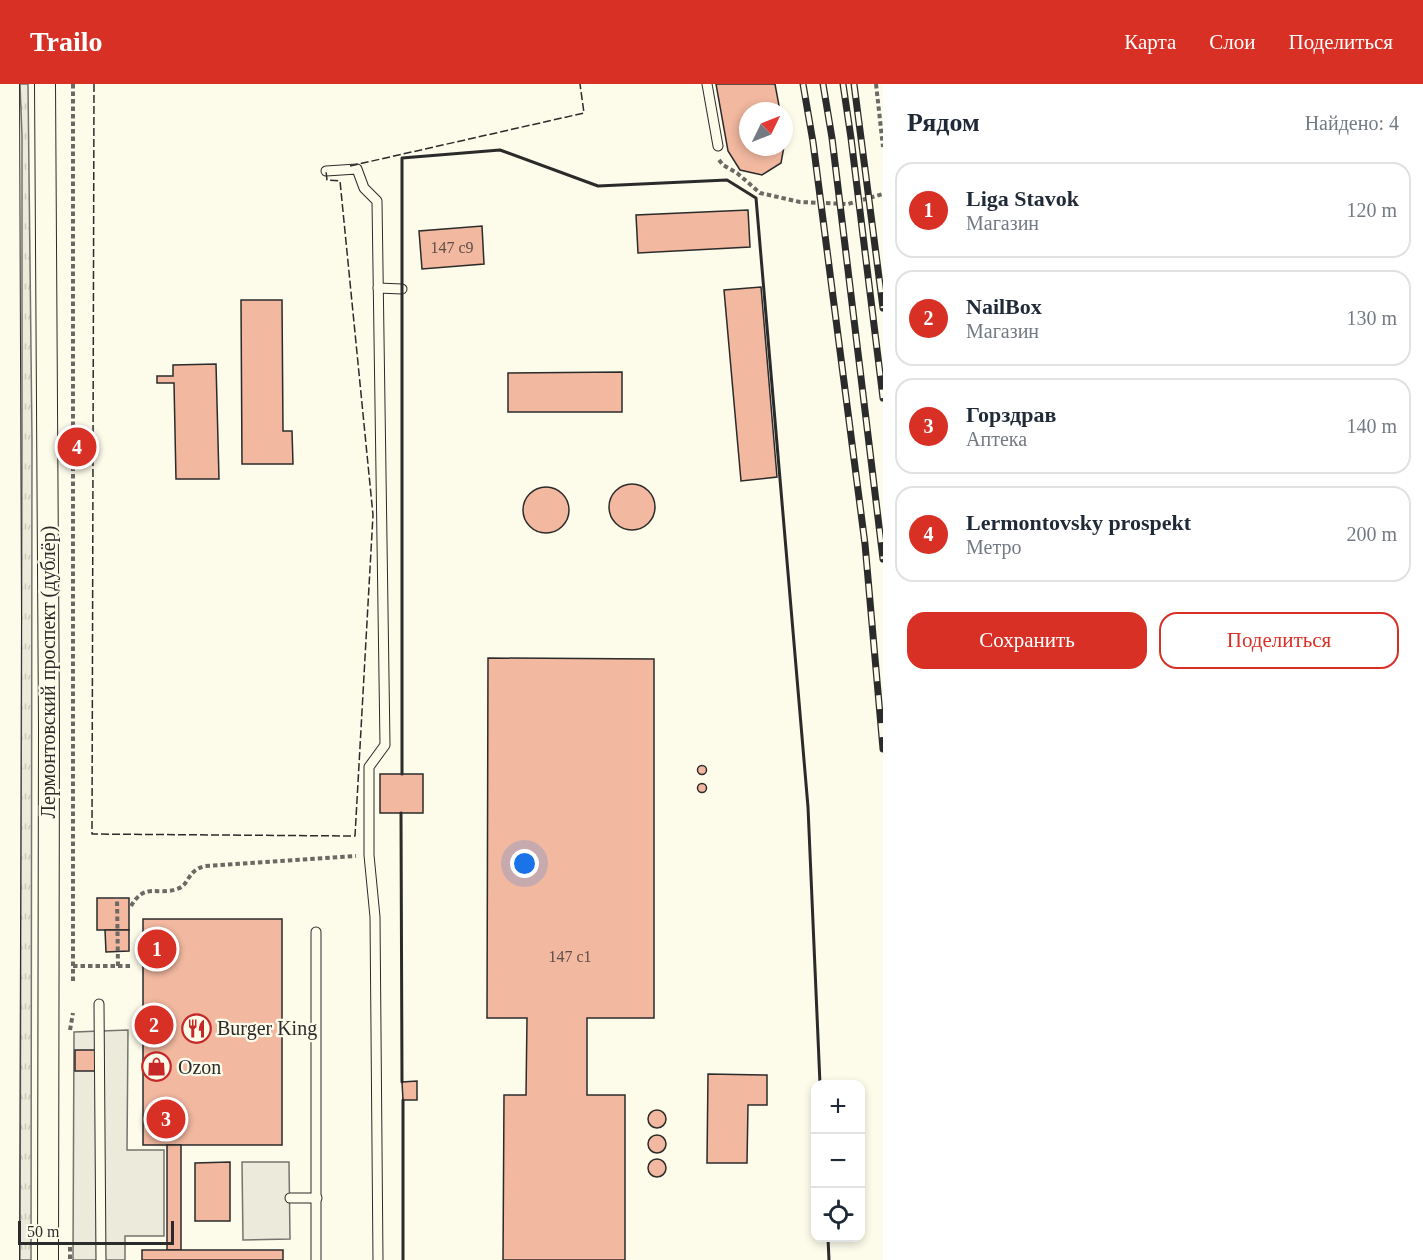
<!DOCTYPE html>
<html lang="ru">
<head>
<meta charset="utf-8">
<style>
	body { margin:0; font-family:"Times New Roman",serif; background:#f6f6f7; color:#1f2937 }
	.controls { position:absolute; right:18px; bottom:18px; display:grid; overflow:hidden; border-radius:12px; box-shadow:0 3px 9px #0003 }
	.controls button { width:54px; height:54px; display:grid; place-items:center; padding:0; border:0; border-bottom:2px solid #e0e1e3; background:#fff; color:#1f2937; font:30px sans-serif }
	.compass { position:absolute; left:739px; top:18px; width:54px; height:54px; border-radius:50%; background:#fff; box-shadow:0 3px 9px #0003; rotate:47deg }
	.scale { position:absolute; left:18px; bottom:15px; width:156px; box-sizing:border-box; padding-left:6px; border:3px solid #2b2b2b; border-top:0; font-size:16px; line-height:21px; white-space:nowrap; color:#2b2b2b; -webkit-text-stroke:4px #fdfbea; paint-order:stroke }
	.you { position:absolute; left:525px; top:780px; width:21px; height:21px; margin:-15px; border:4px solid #fff; border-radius:50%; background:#1a73e8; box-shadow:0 0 0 9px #1a73e833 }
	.badge { display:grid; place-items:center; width:39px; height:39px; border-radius:50%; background:#d93025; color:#fff; font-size:20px; font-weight:700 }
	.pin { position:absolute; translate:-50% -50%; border:3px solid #fff; box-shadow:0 2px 6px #0006 }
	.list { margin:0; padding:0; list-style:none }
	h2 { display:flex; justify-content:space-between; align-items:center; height:78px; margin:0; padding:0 24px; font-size:26px }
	h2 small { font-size:20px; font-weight:400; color:#747a83 }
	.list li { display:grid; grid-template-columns:39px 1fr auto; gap:18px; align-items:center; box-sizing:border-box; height:96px; margin:0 12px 12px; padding:0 12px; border:2px solid #e0e1e3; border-radius:18px }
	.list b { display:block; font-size:22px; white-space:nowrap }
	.list p { margin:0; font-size:20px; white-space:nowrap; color:#747a83 }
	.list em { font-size:20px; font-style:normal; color:#747a83 }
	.actions { display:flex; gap:12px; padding:18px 24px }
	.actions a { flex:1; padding:14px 0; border:2px solid #d93025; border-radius:18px; text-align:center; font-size:21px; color:#d93025 }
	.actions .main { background:#d93025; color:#fff }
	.icon { flex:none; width:33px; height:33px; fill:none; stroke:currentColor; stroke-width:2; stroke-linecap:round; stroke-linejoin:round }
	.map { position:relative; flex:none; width:883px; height:1176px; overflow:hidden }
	header { display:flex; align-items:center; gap:36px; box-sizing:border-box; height:84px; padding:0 30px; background:#d93025; color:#fff }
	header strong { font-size:28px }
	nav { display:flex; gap:33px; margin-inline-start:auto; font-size:21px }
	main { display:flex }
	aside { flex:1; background:#fff }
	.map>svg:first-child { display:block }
	.grass { fill:url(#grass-tufts); stroke:#74746e; stroke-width:1.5 }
	.parking { fill:#eceadb; stroke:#74746e; stroke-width:1.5 }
	.building { fill:#f2b8a0; stroke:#2b2b2b; stroke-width:1.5 }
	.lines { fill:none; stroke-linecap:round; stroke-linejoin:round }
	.lane-casing { stroke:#2b2b2b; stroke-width:11 }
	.street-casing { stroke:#2b2b2b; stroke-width:22 }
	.primary-casing { stroke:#2b2b2b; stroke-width:32 }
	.path { stroke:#6a6964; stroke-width:4; stroke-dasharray:4.5 3; stroke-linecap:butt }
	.lane { stroke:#fdfbea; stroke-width:9 }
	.street { stroke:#fdfbea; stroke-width:20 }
	.primary { stroke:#fdfbea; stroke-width:30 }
	.rail-casing { stroke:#2b2b2b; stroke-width:7 }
	.rail { stroke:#fdfbea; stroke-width:4.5; stroke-dasharray:14; stroke-linecap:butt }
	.fence { stroke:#2b2b2b; stroke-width:1.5; stroke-dasharray:8 3; stroke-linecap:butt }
	.wall { stroke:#2b2b2b; stroke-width:3 }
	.labels { text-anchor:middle; stroke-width:4.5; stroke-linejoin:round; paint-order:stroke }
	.number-label { font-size:16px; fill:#5d4e48 }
	.street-label { font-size:20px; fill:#2b2b2b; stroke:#fdfbea }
	.poi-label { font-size:20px; fill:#2b2b2b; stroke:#fdfbea; text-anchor:start }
</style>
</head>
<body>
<header>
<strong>Trailo</strong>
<nav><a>Карта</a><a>Слои</a><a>Поделиться</a></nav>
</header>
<main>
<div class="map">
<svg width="883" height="1176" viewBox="0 0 883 1176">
	<defs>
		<pattern id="grass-tufts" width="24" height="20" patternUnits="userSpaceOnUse" patternTransform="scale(1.5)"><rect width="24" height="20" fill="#ecebdb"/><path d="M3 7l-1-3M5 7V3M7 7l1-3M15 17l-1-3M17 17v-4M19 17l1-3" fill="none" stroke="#cbcabc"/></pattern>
	</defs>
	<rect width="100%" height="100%" fill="#fdfbea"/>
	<polygon class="grass" points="20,0 28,0 32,356 31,1176 20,1176 22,358 22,52"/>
	<g class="parking">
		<polygon points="128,946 127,1066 164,1066 164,1152 125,1152 125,1176 73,1176 74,948"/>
		<polygon points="242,1078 289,1078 290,1155 243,1156"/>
	</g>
	<g class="building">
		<polygon points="716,0 775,0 780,27 748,27 748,63 784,63 784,49 785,57 781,79 762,91 740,86 728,67"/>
		<polygon points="748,126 750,163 638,169 636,131"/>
		<polygon points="482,142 484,180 422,185 419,147"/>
		<polygon points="761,203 777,393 741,397 724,206"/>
		<polygon points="241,216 282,216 283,347 292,347 293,380 242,380"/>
		<polygon points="216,280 219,395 176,395 174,299 157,299 157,292 173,292 173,281"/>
		<polygon points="622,288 622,328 508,328 508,289"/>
		<circle cx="632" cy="423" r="23"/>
		<circle cx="546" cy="426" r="23"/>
		<polygon points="488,574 654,575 654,934 587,934 587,1011 625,1011 625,1176 503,1176 504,1011 526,1011 527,934 487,934"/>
		<circle cx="702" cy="686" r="4.5"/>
		<rect x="380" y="690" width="43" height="39"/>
		<circle cx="702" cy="704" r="4.5"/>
		<rect x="97" y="814" width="32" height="32"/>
		<rect x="143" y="835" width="139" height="226"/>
		<polygon points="105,846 129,846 129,867 106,868"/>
		<rect x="75" y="966" width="23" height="21"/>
		<polygon points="708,990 767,991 767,1021 748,1021 747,1079 707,1079"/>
		<polygon points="417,997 417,1016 403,1016 402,998"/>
		<circle cx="657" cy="1035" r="9"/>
		<circle cx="657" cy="1060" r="9"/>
		<rect x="167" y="1061" width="14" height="105"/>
		<circle cx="657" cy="1084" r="9"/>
		<polygon points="230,1078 230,1137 195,1137 195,1079"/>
		<rect x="142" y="1166" width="141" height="10"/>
	</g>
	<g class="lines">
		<defs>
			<g id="lane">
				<polyline points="707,0 718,62"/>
				<polyline points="326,87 357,85 364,104 377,117 385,661 369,683 369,771 375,833 378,1176"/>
				<polyline points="378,204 402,205"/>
				<polyline points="316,848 316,1176"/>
				<polyline points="99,920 101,1176"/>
				<polyline points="290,1114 317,1114"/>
			</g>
			<polyline id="street" points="45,0 49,644 48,1176"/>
			<polyline id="primary" points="4,1176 6,532 4,0"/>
		</defs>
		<use href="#lane" class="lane-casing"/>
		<use href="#street" class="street-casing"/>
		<use href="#primary" class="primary-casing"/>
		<g class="path">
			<polyline points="73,0 73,900"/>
			<polyline points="876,0 883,63"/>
			<polyline points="719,76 723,81 737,89 760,109 800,118 848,120 883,110"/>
			<path d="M131 822C145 798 157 812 177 805 190 801 186 787 205 782L356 772"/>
			<polyline points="73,882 118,882 117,814"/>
			<polyline points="118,882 131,882"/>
			<polyline points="70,946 73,929"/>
			<polyline points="70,1163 70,1176"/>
		</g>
		<use href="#lane" class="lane"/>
		<use href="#street" class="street"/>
		<use href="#primary" class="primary"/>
		<defs>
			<g id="rail">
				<polyline points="803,0 813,58 865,460 883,665"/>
				<polyline points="823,0 832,54 883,475"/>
				<polyline points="843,0 851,54 883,314"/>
				<polyline points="854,0 883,224"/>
			</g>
		</defs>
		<use href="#rail" class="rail-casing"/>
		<use href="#rail" class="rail"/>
		<g class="fence">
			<polyline points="94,0 92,750 355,752 373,431 340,97 327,96 326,87"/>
			<polyline points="350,82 584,29 580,0"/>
		</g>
		<g class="wall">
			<polyline points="402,690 402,74 500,66 598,102 727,96 756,114 808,723 820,1000"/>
			<polyline points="401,729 402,998"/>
			<polyline points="403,1016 403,1176"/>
			<polyline points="828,1154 829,1176"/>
		</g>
	</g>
	<defs>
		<symbol id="restaurant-ring" viewBox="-11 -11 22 22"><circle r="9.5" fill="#fdfbea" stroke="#c62828" stroke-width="1.5"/><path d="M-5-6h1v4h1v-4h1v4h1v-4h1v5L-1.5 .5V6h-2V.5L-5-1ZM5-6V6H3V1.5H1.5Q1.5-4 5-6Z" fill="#c62828"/></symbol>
		<symbol id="shop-ring" viewBox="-11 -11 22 22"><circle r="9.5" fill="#fdfbea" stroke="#c62828" stroke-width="1.5"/><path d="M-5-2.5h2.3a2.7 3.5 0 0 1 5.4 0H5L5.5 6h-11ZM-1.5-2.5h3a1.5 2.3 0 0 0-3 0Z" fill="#c62828"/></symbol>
	</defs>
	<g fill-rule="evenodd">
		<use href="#restaurant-ring" x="180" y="928" width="33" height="33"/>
		<use href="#shop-ring" x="140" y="966" width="33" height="33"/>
	</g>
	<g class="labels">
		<g class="number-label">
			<text x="452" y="169">147 с9</text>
			<text x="570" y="878">147 с1</text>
		</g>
		<g class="street-label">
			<text transform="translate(48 588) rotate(-90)" y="7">Лермонтовский проспект (дублёр)</text>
		</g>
		<g class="poi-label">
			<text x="217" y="951">Burger King</text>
			<text x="178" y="990">Ozon</text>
		</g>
	</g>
</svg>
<div class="controls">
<button>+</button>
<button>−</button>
<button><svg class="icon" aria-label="locate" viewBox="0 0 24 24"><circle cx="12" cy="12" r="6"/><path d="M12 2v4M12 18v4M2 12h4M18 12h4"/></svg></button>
</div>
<svg class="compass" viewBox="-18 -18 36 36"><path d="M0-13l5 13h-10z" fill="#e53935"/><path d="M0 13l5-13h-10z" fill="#747a83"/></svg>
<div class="scale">50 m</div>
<div class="you"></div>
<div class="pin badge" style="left:157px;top:865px">1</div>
<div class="pin badge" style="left:154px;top:941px">2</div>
<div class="pin badge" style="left:166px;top:1035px">3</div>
<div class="pin badge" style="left:77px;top:363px">4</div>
</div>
<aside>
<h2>Рядом<small>Найдено: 4</small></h2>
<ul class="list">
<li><span class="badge">1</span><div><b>Liga Stavok</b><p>Магазин</p></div><em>120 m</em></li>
<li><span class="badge">2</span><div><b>NailBox</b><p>Магазин</p></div><em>130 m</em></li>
<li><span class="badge">3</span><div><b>Горздрав</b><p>Аптека</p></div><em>140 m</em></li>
<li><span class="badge">4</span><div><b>Lermontovsky prospekt</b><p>Метро</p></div><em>200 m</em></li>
</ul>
<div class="actions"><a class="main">Сохранить</a><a>Поделиться</a></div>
</aside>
</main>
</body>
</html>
